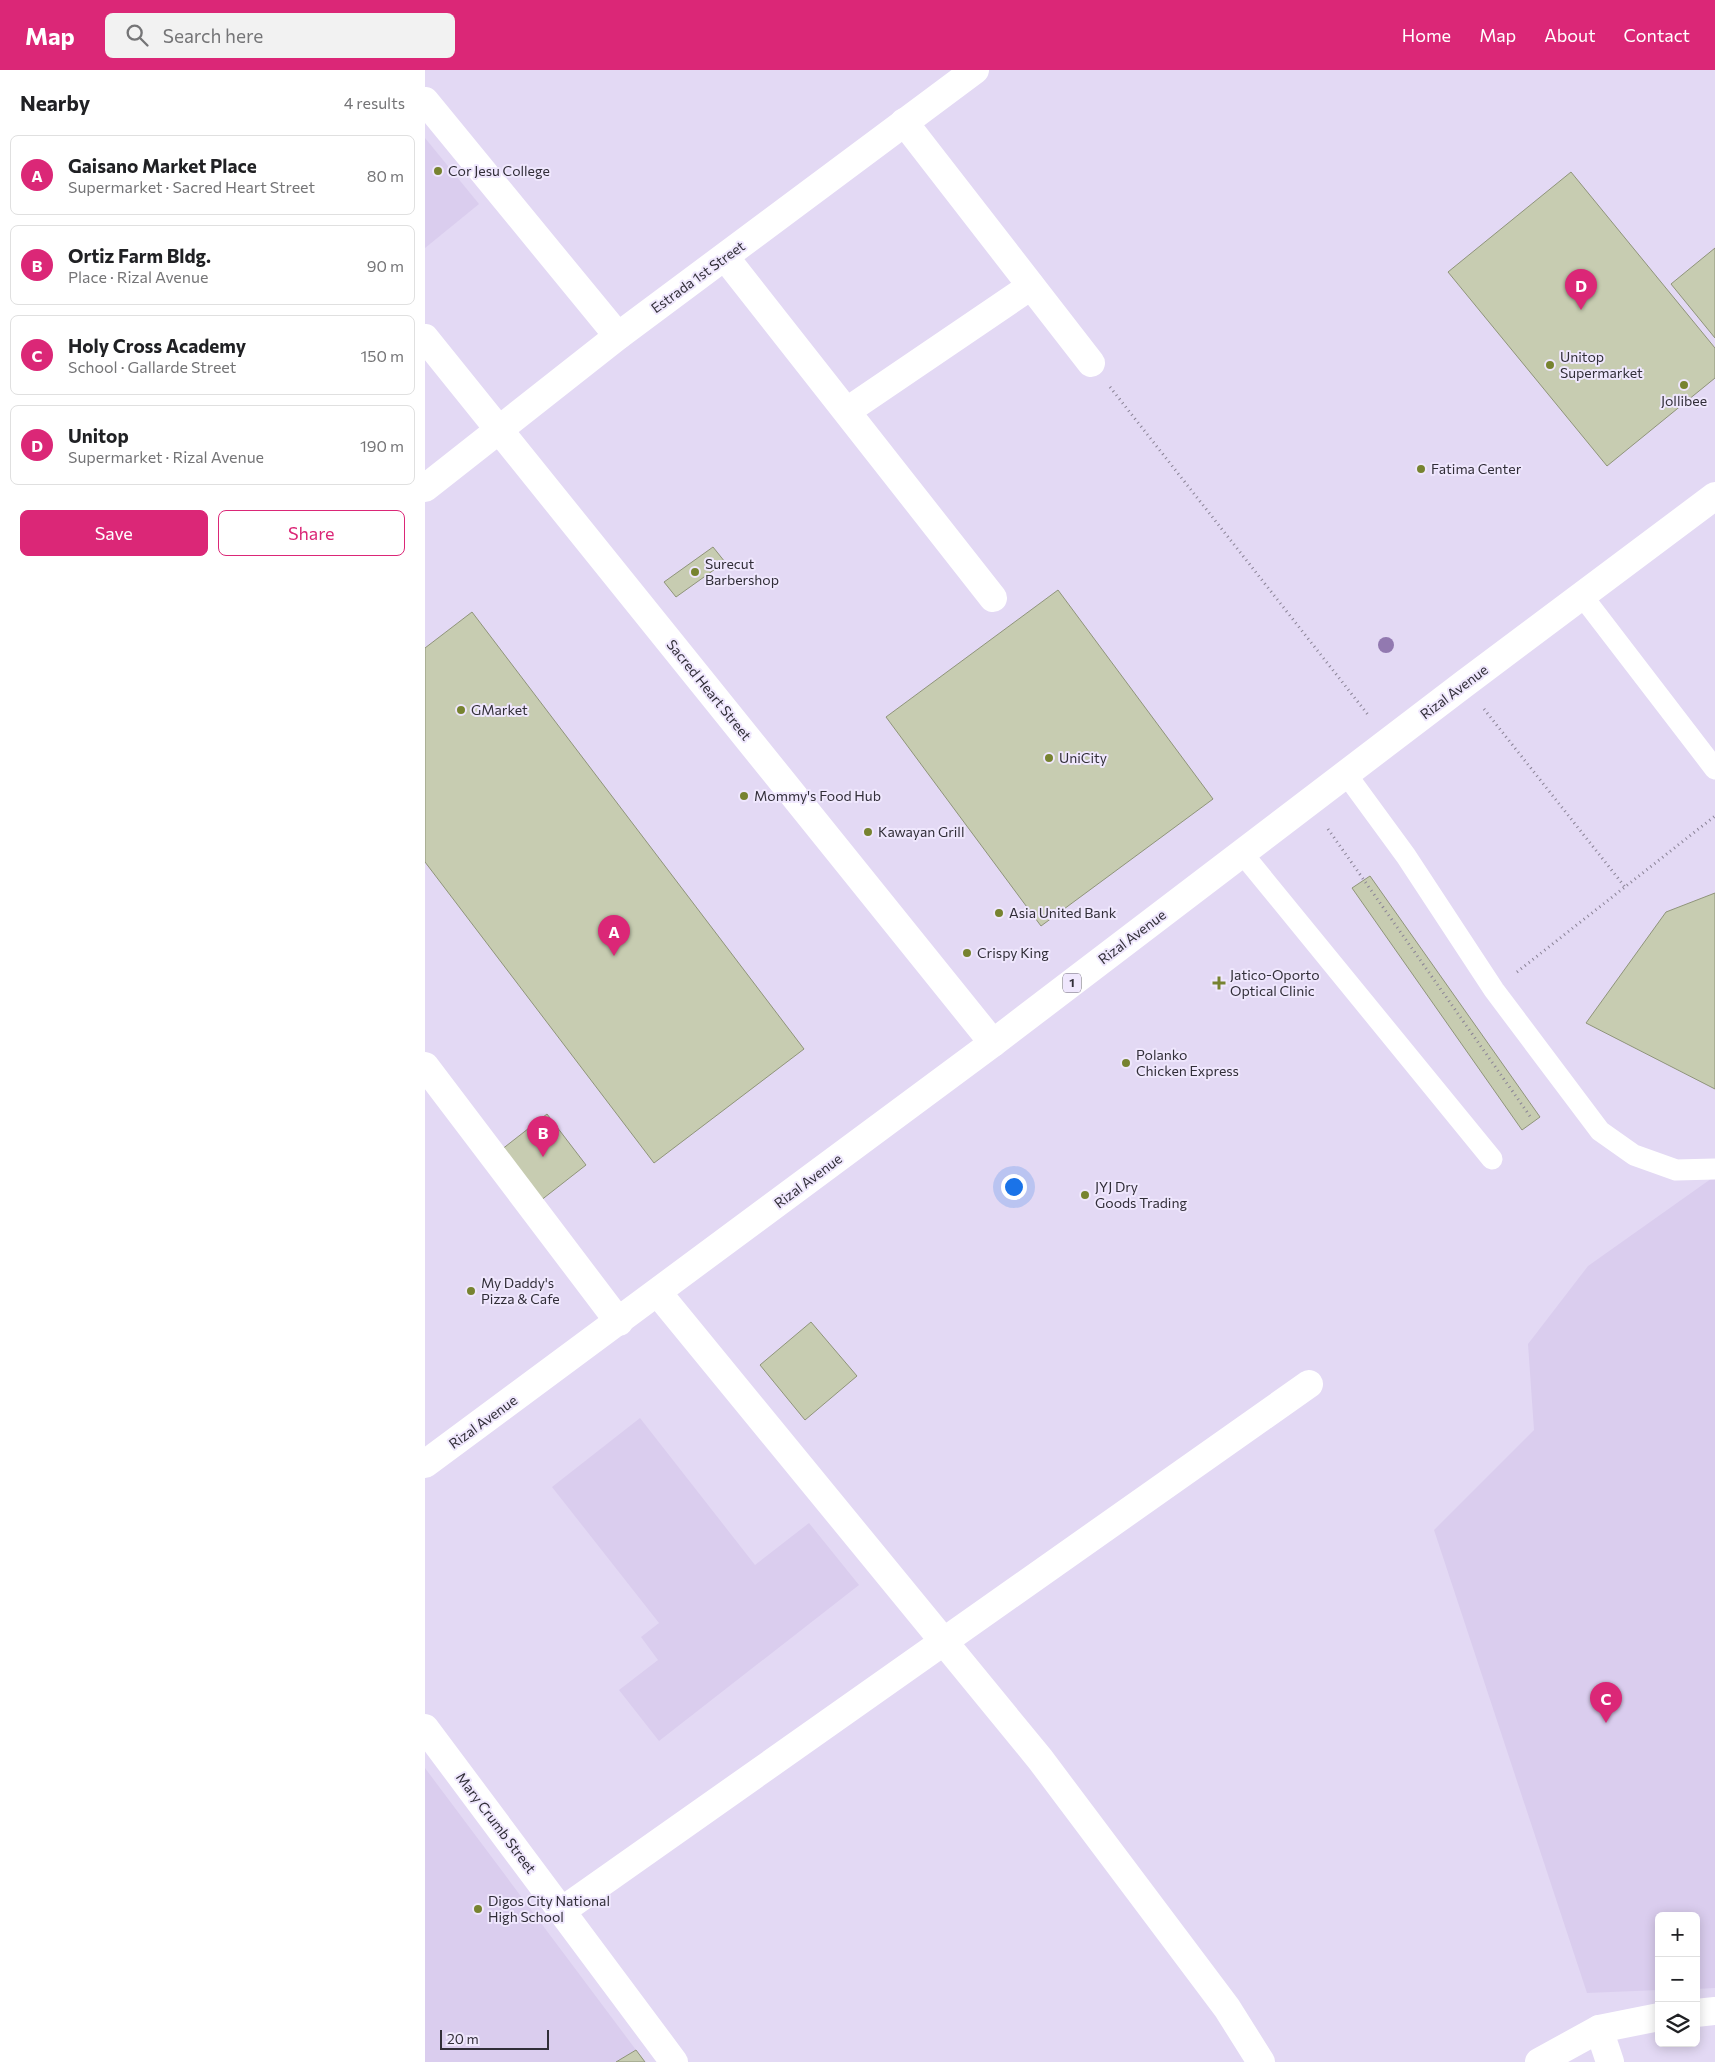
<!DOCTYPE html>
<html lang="en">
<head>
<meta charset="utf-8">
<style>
	body { margin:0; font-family:Commissioner,sans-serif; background:#f2f2f2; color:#202124 }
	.controls { position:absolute; right:15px; bottom:15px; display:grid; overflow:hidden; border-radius:8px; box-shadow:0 2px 12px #0003 }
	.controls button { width:45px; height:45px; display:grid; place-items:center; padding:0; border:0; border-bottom:1px solid #e0e0e0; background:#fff; color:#202124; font:25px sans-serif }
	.scale { position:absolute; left:15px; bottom:12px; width:109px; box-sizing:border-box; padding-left:5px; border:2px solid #312e38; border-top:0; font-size:14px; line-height:18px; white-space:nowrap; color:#312e38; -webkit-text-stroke:4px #efe7fd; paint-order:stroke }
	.you { position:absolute; left:588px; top:1116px; width:18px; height:18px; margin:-12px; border:4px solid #fff; border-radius:50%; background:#1a73e8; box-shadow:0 0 0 8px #1a73e833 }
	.badge { display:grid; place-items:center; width:32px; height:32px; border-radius:50%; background:#db2777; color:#fff; font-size:16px; font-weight:700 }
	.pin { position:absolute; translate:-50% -41px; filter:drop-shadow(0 1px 2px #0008) }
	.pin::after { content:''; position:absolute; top:26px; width:18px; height:15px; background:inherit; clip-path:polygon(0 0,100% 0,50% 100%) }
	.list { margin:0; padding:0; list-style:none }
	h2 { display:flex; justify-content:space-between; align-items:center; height:65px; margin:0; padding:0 20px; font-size:21px }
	h2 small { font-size:16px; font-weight:400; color:#757577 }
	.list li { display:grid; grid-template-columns:32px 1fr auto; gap:15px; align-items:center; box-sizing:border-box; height:80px; margin:0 10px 10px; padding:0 10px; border:1px solid #e0e0e0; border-radius:8px }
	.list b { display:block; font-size:19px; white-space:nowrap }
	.list p { margin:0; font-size:16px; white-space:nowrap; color:#757577 }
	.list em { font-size:16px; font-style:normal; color:#757577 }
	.actions { display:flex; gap:10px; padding:15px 20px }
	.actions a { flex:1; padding:11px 0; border:1px solid #db2777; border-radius:8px; text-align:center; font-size:18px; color:#db2777 }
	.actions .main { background:#db2777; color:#fff }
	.icon { flex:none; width:28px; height:28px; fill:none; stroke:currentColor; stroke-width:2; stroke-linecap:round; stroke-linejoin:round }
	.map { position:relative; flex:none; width:1290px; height:1992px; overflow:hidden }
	header { display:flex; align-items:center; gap:30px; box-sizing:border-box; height:70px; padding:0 25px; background:#db2777; color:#fff }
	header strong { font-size:24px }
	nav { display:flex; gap:28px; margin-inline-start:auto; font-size:18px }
	.search { width:350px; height:45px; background:#f2f2f2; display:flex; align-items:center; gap:12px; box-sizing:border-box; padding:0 18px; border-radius:8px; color:#757577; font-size:19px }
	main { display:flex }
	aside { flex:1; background:#fff }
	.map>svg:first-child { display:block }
	.built { fill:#dacdee }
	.building { fill:#c7ccb1; stroke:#8f947a }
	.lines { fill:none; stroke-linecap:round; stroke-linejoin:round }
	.path { stroke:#8a8396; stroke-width:3; stroke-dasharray:1 4; stroke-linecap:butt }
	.lane { stroke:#fff; stroke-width:21 }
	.street { stroke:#fff; stroke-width:28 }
	.primary { stroke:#fff; stroke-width:28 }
	.tree { fill:#9279b0 }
	.poi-dot { fill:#778330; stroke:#efe7fd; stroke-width:2 }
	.labels { text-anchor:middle; stroke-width:4; stroke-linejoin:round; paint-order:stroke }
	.shield { fill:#efe7fd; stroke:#6a6673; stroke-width:1 }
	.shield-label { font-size:12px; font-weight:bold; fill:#312e38 }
	.poi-label { font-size:14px; fill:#312e38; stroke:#efe7fd; text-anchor:start }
	.street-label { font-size:14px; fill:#312e38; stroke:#efe7fd }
</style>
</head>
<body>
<header>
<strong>Map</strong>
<div class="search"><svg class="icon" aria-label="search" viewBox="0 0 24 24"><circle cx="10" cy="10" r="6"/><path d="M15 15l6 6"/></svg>Search here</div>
<nav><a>Home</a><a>Map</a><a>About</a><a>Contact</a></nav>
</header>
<main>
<aside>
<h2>Nearby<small>4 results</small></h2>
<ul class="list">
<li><span class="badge">A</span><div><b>Gaisano Market Place</b><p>Supermarket · Sacred Heart Street</p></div><em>80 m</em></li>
<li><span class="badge">B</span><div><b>Ortiz Farm Bldg.</b><p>Place · Rizal Avenue</p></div><em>90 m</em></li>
<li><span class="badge">C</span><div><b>Holy Cross Academy</b><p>School · Gallarde Street</p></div><em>150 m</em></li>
<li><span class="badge">D</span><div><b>Unitop</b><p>Supermarket · Rizal Avenue</p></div><em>190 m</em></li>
</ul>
<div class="actions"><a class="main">Save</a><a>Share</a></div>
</aside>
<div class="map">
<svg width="1290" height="1992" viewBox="0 0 1290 1992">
	<rect width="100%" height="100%" fill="#e3d9f4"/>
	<g class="built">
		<polygon points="0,68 54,134 0,178"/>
		<polygon points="1290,1106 1290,1918 1271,1919 1271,1846 1234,1846 1234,1920 1162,1923 1009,1460 1109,1360 1103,1274 1163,1196"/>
		<polygon points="215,1348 330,1495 384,1453 434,1515 234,1671 194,1620 233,1590 216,1567 234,1553 127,1417"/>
		<polygon points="0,1698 211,1980 220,1992 0,1992"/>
	</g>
	<g class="building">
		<polygon points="1146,102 1290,278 1290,308 1182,396 1023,202"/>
		<polygon points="1290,178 1290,268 1246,214"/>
		<polygon points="288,477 300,492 251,527 239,512"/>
		<polygon points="633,520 788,729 616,856 461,647"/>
		<polygon points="47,542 379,979 229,1093 0,792 0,578"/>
		<polygon points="945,806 1115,1047 1097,1060 927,818"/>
		<polygon points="1290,823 1290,1019 1161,953 1241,842"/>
		<polygon points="122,1044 161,1095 115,1131 76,1080"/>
		<polygon points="386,1252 432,1306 380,1350 335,1295"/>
		<polygon points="211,1980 220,1992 191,1992"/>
	</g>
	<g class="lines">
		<g class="path">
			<polyline points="685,317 944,646"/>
			<polyline points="1059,639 1200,817"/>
			<polyline points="903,759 1107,1049"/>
			<polyline points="1092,902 1290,746"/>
		</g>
		<g class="lane">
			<polyline points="1158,527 1290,699"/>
			<polyline points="921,704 981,786 1069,920 1175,1061 1209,1085 1251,1100 1290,1099"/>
			<polyline points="817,783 1067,1089"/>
		</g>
		<g class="street">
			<polyline points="0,31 193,266"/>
			<polyline points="479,52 666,293"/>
			<polyline points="300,187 568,528"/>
			<polyline points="0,268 568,973"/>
			<polyline points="422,341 606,216"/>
			<polyline points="0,418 193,266 550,0"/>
			<polyline points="0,996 194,1252"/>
			<polyline points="233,1223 615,1689 802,1938 836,1992"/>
			<polyline points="0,1658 249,1992"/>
			<polyline points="138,1840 884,1314"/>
			<polyline points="1271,1943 1290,1941"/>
			<polyline points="1174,1959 1185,1992"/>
			<polyline points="1114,1992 1174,1959 1234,1947"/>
		</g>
		<polyline class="primary" points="0,1394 568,973 1039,614 1290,426"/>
	</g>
	<circle class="tree" cx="961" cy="575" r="8"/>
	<g class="poi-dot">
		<circle cx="13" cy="101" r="5"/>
		<circle cx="1125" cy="295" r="5"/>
		<circle cx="1259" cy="315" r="5"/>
		<circle cx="996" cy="399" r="5"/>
		<circle cx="270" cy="502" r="5"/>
		<circle cx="36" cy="640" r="5"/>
		<circle cx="624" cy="688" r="5"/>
		<circle cx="319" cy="726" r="5"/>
		<circle cx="443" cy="762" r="5"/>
		<circle cx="574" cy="843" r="5"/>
		<circle cx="542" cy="883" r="5"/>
		<path d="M791.5 905.5h5v5h5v5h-5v5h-5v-5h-5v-5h5z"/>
		<circle cx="701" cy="993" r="5"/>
		<circle cx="660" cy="1125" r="5"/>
		<circle cx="46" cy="1221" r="5"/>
		<circle cx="53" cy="1839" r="5"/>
	</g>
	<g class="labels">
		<rect class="shield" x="638" y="903.5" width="18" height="19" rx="4"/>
		<g class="shield-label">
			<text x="647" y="917">1</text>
		</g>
		<g class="poi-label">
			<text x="23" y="106">Cor Jesu College</text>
			<text x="1135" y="292">Unitop<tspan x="1135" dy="16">Supermarket</tspan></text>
			<text x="1259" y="336" text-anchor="middle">Jollibee</text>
			<text x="1006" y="404">Fatima Center</text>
			<text x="280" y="499">Surecut<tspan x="280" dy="16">Barbershop</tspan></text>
			<text x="46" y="645">GMarket</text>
			<text x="634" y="693">UniCity</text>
			<text x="329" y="731">Mommy's Food Hub</text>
			<text x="453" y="767">Kawayan Grill</text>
			<text x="584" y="848">Asia United Bank</text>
			<text x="552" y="888">Crispy King</text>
			<text x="805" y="910">Jatico-Oporto<tspan x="805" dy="16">Optical Clinic</tspan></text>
			<text x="711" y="990">Polanko<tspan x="711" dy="16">Chicken Express</tspan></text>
			<text x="670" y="1122">JYJ Dry<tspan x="670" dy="16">Goods Trading</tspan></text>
			<text x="56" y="1218">My Daddy's<tspan x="56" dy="16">Pizza &amp; Cafe</tspan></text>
			<text x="63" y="1836">Digos City National<tspan x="63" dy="16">High School</tspan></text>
		</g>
		<g class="street-label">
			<text transform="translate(273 207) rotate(-36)" y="5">Estrada 1st Street</text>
			<text transform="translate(284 620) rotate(51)" y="5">Sacred Heart Street</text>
			<text transform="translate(1029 622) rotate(-37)" y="5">Rizal Avenue</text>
			<text transform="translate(707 867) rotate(-37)" y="5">Rizal Avenue</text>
			<text transform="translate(383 1111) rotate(-37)" y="5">Rizal Avenue</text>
			<text transform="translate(58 1352) rotate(-36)" y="5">Rizal Avenue</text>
			<text transform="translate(71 1753) rotate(53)" y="5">Mary Crumb Street</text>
		</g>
	</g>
</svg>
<div class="controls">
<button>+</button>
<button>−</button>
<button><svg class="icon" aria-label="layers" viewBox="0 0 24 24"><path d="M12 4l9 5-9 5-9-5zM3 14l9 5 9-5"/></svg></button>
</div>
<div class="scale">20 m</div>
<div class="you"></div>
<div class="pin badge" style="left:189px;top:886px">A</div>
<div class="pin badge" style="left:118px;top:1087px">B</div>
<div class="pin badge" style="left:1181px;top:1653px">C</div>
<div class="pin badge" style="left:1156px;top:240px">D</div>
</div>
</main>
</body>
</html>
